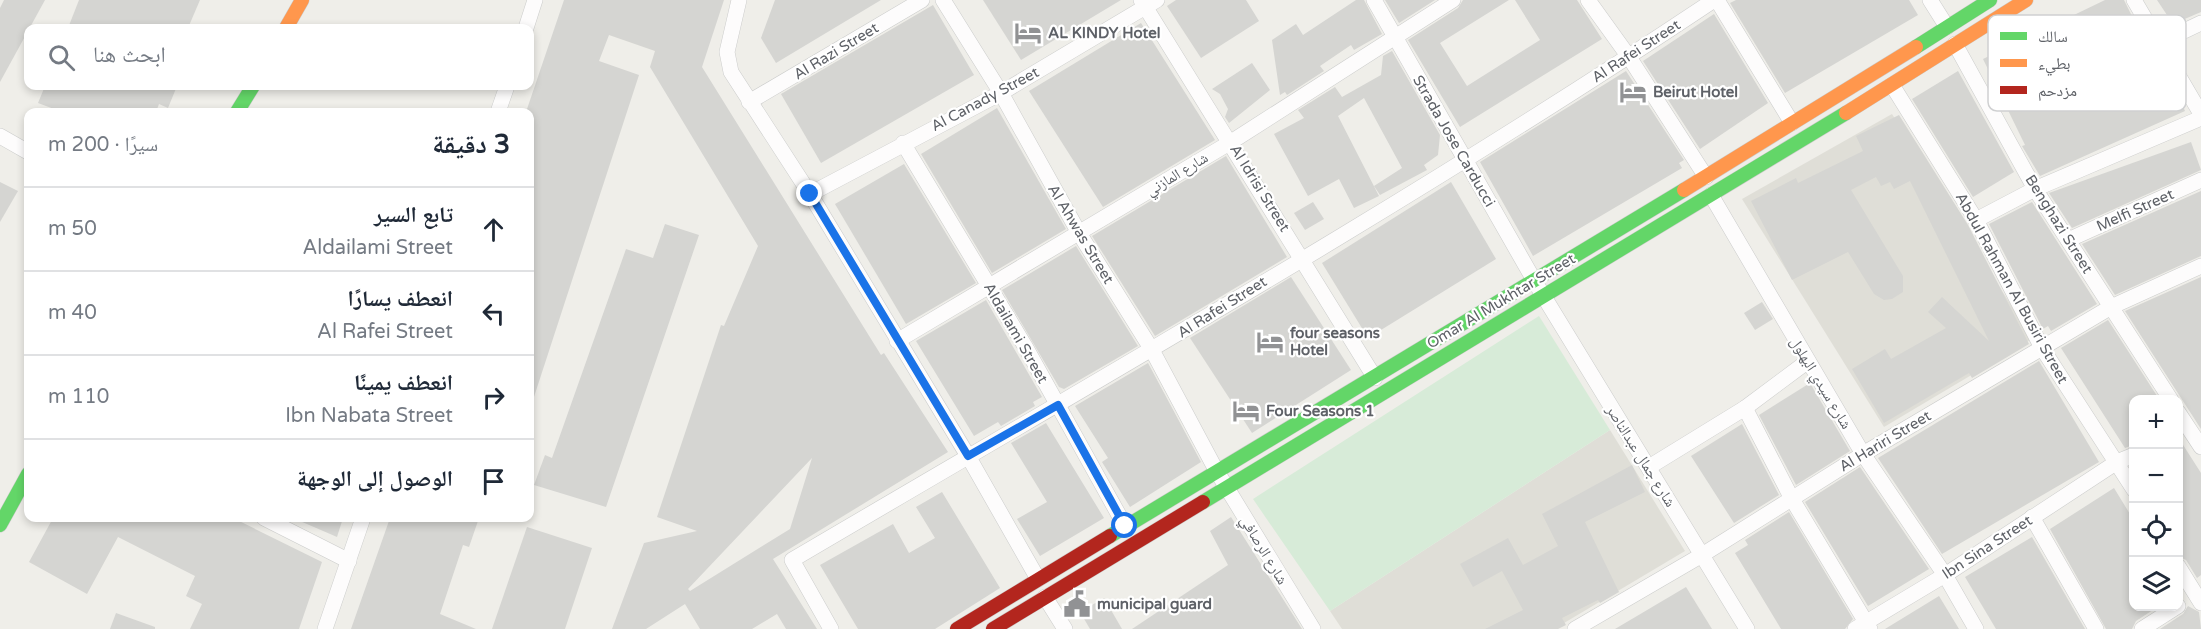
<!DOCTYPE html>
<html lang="ar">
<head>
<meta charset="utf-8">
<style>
	body { margin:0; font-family:"Varela Round","Noto Naskh Arabic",sans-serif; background:#f2f2f3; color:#1f2937; direction:rtl }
	.controls { position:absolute; right:18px; bottom:18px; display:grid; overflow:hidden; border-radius:12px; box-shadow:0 3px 9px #0003 }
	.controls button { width:54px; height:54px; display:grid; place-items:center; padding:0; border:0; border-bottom:2px solid #e0e1e3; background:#fff; color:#1f2937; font:30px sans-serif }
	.stop { position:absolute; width:18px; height:18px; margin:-14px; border:4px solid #1a73e8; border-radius:50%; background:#fff }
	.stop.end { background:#1a73e8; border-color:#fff; box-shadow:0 2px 6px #0008 }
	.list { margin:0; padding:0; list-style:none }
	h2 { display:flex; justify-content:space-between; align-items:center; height:78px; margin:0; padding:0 24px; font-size:26px }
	h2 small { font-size:20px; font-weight:400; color:#747a83 }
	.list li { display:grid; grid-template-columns:39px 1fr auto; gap:18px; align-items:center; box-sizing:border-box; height:84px; padding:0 24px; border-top:2px solid #e0e1e3 }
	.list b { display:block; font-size:22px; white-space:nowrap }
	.list p { margin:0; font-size:20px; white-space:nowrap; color:#747a83 }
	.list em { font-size:20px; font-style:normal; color:#747a83 }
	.icon { flex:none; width:33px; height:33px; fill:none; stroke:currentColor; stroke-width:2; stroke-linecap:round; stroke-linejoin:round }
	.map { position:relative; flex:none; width:2201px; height:629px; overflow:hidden; direction:ltr }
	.search { position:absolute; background:#fff; box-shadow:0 3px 9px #0003; left:24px; top:24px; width:510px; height:66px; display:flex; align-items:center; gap:15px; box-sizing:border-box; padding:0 21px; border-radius:12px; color:#747a83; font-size:22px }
	.panel { position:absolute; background:#fff; box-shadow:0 3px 9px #0003; left:24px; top:108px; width:510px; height:414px; border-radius:12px; direction:rtl }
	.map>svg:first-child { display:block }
	.education { fill:#dfded7 }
	.green { fill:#d7ebd8 }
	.building { fill:#d5d5d2; fill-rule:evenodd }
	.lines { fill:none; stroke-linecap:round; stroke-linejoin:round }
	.street-casing { stroke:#cbcccb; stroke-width:16 }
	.fast-casing { stroke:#cbcbca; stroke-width:15 }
	.slow-casing { stroke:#cbcbca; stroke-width:15 }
	.jam-casing { stroke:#cbcbca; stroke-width:15 }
	.street { stroke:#fdfcfc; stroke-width:15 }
	.fast { stroke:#63d668; stroke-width:14 }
	.slow { stroke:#ff974d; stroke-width:14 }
	.jam { stroke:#b3261e; stroke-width:14 }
	.route { stroke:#1a73e8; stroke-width:8 }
	.labels { text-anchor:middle; stroke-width:4.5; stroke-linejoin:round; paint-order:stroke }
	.poi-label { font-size:15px; font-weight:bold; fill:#5e6167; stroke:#fff; text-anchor:start }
	.street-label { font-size:15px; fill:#5e6167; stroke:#fff }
	.key { fill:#fff; stroke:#cfd0d1; stroke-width:1.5 }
	.key-label { font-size:16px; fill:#5e6167 }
</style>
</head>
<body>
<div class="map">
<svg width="2201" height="629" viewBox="0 0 2201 629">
	<rect width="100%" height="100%" fill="#efeee9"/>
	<g class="education">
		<polygon points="1892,114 2032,339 1884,427 1742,199"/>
		<polygon points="1610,430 1685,551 1554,629 1342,629 1330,611"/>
	</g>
	<polygon class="green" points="1539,316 1610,430 1330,611 1253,499"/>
	<g class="building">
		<polygon points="4,0 45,0 0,82 0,8"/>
		<polygon points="79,0 200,0 188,28 68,28"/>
		<path d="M564 0H724L702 67 881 355 884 353 948 452 773 559 817 629H786L777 614 752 629H700L685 604 646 629H612L644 543 697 531 657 517 721 325 724 326 758 246 650 67 655 51 609 35 599 61 639 75 532 403 530 402V112H526ZM812 458 790 529 690 591 688 589Z"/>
		<polygon points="775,0 881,0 776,63 761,38"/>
		<polygon points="983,0 1121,0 1021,60"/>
		<polygon points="1176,0 1246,0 1259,21 1201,58 1167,6"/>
		<polygon points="1356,0 1364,0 1382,34 1354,50 1351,45 1320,66 1324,71 1287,95 1285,92 1280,95 1272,40 1296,24 1303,35"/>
		<polygon points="1385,0 1435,0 1399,23"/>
		<polygon points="1463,0 1509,0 1440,43 1467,86 1540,40 1515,0 1577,0 1602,39 1460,127 1408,40 1458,8"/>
		<polygon points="1736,0 1909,0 1918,15 1785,93 1730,3"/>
		<polygon points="2105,0 2124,0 2169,91 2175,89 2185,111 2040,176 2022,146 2025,145 1983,59"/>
		<polygon points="2157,0 2201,0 2201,12 2173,24"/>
		<polygon points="933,5 974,75 821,163 781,94"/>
		<polygon points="1714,14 1768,103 1700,149 1643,61"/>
		<polygon points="1141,23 1215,140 1103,207 1029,91"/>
		<polygon points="1392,51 1440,135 1438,155 1424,165 1427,170 1380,195 1374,186 1402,168 1364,98 1338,116 1379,196 1354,208 1339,179 1308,196 1274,134 1304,118 1298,110 1335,87 1342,97 1381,75 1383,56"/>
		<polygon points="1252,63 1270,90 1229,123 1225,117 1228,109 1220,94 1212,89"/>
		<polygon points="1626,71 1684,160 1679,163 1682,168 1533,256 1480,162"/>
		<polygon points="1958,71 2014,172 1973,197 1912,99"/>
		<polygon points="45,86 177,86 168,108 159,104 156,112 62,112 38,103"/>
		<polygon points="997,108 1066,229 992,273 921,154"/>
		<polygon points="1899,115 1968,225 2029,344 1972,378 1969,373 1884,423 1852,369 1885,349 1891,359 1946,328 1928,312 1942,297 1989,341 1910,181 1894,189 1890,182 1881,186 1876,177 1851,190 1903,276 1903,292 1892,299 1884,300 1874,294 1848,252 1792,280 1751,201 1796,178 1798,183 1863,151 1856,136"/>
		<polygon points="2191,142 2201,170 2072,228 2049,193"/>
		<polygon points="1226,156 1287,257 1155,336 1092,236"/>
		<polygon points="904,164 976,283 906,324 835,204"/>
		<polygon points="0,182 18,191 0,222"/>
		<polygon points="1451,182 1496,259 1368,338 1322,263"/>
		<polygon points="2201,191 2201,256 2115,295 2082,244"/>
		<polygon points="1313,202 1324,219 1305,230 1294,213"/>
		<polygon points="2032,202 2097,304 2051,331 2048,326 2043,329 1989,224"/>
		<polygon points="665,224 699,235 606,507 534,485 545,455 552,458 626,249 653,258"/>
		<polygon points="1076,246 1138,346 1064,389 1059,387 1002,290"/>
		<polygon points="1291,277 1351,370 1252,433 1190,338"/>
		<polygon points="2201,277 2201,429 2125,311"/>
		<polygon points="986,300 1042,397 1033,402 1035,406 1001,426 998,422 974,436 916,341"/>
		<polygon points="1762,302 1773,319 1755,330 1744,313"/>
		<polygon points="2108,320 2159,399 2133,399 2133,445 2125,448 2061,348"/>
		<polygon points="2039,361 2099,462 1942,554 1878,458"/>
		<polygon points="1148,363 1201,462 1130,507 1102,462 1108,458 1075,406"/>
		<polygon points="1810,383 1850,451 1796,485 1759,415"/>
		<polygon points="1046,423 1104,518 1040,556 1017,519 1047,502 1011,443"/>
		<polygon points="1742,424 1779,495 1734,523 1691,456"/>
		<polygon points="2178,437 2201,473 2201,575 2197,578 2186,560 2178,556"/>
		<polygon points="1632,465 1645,492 1585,522 1619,592 1600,603 1598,600 1562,618 1566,625 1558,629 1485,629 1523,610 1502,571 1473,587 1460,564 1508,538 1523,565 1558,546 1542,514"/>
		<polygon points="1860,467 1929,569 1868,606 1805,502"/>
		<polygon points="2114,488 2133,519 2133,606 2159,606 2136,621 2132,629 2106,629 2050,529"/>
		<polygon points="942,492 1000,588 935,629 858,629 820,565 893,524 909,553 935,538 916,507"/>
		<polygon points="1789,512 1853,619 1845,629 1781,629 1735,553 1748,545 1745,540"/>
		<polygon points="1231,517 1302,629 1132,629 1228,565 1210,531"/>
		<polygon points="53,518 233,518 322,562 299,629 190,629 202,604 186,596 195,576 118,537 87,594 29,562"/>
		<polygon points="293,518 343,518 337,537"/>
		<polygon points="390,518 479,518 469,547 463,545 440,614 476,629 351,629"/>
		<polygon points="527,527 592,548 565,629 492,629"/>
		<polygon points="2032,537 2085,629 1996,629 1965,577"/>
		<polygon points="1686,587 1712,629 1615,629"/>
		<polygon points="1939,596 1959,629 1885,629"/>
		<polygon points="1104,598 1122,629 1090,629 1080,612"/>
		<polygon points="2188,606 2199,612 2201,629 2160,629 2183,614"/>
		<polygon points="116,613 155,627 155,629 110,629"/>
	</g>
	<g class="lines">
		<defs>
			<g id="street">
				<polyline points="739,0 727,52 731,72 810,194 968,456 1038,579"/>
				<polyline points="943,0 1001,93 1079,233 1152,350 1216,470 1313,629"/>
				<polyline points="1141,0 1375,378"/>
				<polyline points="1374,0 1535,282 1747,629"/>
				<polyline points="1588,0 1629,57 1706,177"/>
				<polyline points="1717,0 1792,123"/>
				<polyline points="1930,0 1947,27"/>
				<polyline points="2134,0 2201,114"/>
				<polyline points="526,28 535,0"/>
				<polyline points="2161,42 2201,23"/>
				<polyline points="1955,44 2035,189 2171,400"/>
				<polyline points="1892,85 1976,220 2042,348 2134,490"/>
				<polyline points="749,102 922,0"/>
				<polyline points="498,112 507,86"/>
				<polyline points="0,136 28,152"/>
				<polyline points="903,143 1025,346 1125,526"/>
				<polyline points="810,194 1001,93 1157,0"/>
				<polyline points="1711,195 1863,454 1945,575 1976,629"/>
				<polyline points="1976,220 2035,189 2201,118"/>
				<polyline points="2068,240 2201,180"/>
				<polyline points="897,341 1231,142 1453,0"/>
				<polyline points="1745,408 1792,499 1870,629"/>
				<polyline points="2178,412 2201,447"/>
				<polyline points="1649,467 1745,408 1808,361"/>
				<polyline points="2032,517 2096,629"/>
				<polyline points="264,518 349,561"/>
				<polyline points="2178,566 2201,603"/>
				<polyline points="1045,597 1065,629"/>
				<polyline points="325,629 363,518"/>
				<path d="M831 629 792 560C1101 378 1415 200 1714 0"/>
				<polyline points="1575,629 1702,555 1863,454 2111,307 2201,266"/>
				<polyline points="1855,629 1945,575 2117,462 2134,455"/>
				<polyline points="2142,629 2178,606"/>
			</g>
			<g id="fast">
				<polyline points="1916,47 1990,0"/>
				<polyline points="237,112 253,86"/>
				<polyline points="1203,502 1846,113"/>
				<polyline points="0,525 28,474"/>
				<polyline points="1110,536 1684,190"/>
			</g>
			<g id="slow">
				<polyline points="286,28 302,0"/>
				<polyline points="1846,113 2026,0"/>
				<polyline points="1684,190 1916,47"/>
			</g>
			<g id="jam">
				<polyline points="957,629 1110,536"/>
				<polyline points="993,629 1203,502"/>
			</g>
		</defs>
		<use href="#street" class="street-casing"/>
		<use href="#fast" class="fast-casing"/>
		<use href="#slow" class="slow-casing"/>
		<use href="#jam" class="jam-casing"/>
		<use href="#street" class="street"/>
		<use href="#fast" class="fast"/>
		<use href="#slow" class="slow"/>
		<use href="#jam" class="jam"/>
	</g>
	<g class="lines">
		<polyline class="route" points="810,194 968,456 1058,405 1125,526"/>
	</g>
	<defs>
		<symbol id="hotel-bare" viewBox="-9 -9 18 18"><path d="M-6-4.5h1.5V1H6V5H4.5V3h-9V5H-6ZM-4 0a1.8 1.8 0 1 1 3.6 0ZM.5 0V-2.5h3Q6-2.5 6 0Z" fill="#919294" stroke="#fff" stroke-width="2.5" paint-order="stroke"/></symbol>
		<symbol id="civic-bare" viewBox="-9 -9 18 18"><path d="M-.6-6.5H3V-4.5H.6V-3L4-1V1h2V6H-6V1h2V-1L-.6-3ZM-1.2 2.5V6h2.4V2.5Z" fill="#919294" stroke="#fff" stroke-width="2.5" paint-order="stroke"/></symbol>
	</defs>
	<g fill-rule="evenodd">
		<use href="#hotel-bare" x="1009" y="14" width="38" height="38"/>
		<use href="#hotel-bare" x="1614" y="73" width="38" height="38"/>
		<use href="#hotel-bare" x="1251" y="323" width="38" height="38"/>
		<use href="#hotel-bare" x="1227" y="392" width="38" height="38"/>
		<use href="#civic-bare" x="1058" y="585" width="38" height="38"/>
	</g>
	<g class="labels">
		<g class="poi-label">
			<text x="1048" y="38">AL KINDY Hotel</text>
			<text x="1653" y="97">Beirut Hotel</text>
			<text x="1290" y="338">four seasons<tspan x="1290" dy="17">Hotel</tspan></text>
			<text x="1266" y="416">Four Seasons 1</text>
			<text x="1097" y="609">municipal guard</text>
		</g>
		<g class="street-label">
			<text transform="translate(836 51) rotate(-31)" y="5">Al Razi Street</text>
			<text transform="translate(1636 51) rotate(-33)" y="5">Al Rafei Street</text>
			<text transform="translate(985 99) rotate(-28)" y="5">Al Canady Street</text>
			<text transform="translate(1454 141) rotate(60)" y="5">Strada Jose Carducci</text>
			<text transform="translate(1177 174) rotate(-31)" y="5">شارع المازني</text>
			<text transform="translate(1260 188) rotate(58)" y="5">Al Idrisi Street</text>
			<text transform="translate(2135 210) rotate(-24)" y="5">Melfi Street</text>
			<text transform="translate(2059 224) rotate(58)" y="5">Benghazi Street</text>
			<text transform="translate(1081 234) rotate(59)" y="5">Al Ahwas Street</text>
			<text transform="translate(2012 288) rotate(61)" y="5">Abdul Rahman Al Busiri Street</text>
			<text transform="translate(1501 301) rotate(-31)" y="5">Omar Al Mukhtar Street</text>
			<text transform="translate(1222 307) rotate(-32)" y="5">Al Rafei Street</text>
			<text transform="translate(1016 333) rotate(60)" y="5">Aldailami Street</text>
			<text transform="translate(1821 383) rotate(59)" y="5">شارع سيدي البهلول</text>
			<text transform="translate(1885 441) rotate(-31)" y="5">Al Hariri Street</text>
			<text transform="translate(1641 456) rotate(58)" y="5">شارع جمال عبدالناصر</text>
			<text transform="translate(1987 547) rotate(-33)" y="5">Ibn Sina Street</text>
			<text transform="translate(1264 550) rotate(59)" y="5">شارع الرصافي</text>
		</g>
	</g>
	<rect x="1988" y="15" width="198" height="96" rx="9" class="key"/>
	<rect x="2000" y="32" width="27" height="8" fill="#63d668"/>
	<rect x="2000" y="59" width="27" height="8" fill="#ff974d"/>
	<rect x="2000" y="86" width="27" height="8" fill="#b3261e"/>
	<g class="key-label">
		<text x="2038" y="42">سالك</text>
		<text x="2038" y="69">بطيء</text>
		<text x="2038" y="96">مزدحم</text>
	</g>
</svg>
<div class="controls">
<button>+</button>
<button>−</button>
<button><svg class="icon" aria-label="locate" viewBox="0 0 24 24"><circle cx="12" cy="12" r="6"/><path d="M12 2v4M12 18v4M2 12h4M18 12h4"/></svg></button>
<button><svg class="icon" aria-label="layers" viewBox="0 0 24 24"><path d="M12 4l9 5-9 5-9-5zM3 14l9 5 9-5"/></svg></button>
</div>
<div class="stop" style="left:1125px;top:526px"></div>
<div class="stop end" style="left:810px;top:194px"></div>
<div class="search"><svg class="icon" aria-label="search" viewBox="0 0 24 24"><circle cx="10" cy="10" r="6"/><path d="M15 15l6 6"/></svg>ابحث هنا</div>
<section class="panel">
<h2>3 دقيقة<small>سيرًا · 200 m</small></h2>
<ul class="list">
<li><svg class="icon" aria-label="ahead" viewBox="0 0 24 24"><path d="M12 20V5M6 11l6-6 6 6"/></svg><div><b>تابع السير</b><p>Aldailami Street</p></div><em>50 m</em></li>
<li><svg class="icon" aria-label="left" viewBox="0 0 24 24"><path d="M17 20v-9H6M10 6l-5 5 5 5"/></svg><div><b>انعطف يسارًا</b><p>Al Rafei Street</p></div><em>40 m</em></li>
<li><svg class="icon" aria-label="right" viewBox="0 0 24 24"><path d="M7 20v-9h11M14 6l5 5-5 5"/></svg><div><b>انعطف يمينًا</b><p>Ibn Nabata Street</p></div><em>110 m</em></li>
<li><svg class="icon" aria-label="arrive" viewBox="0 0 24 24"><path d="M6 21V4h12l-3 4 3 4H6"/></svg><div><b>الوصول إلى الوجهة</b></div></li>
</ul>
</section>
</div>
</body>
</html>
